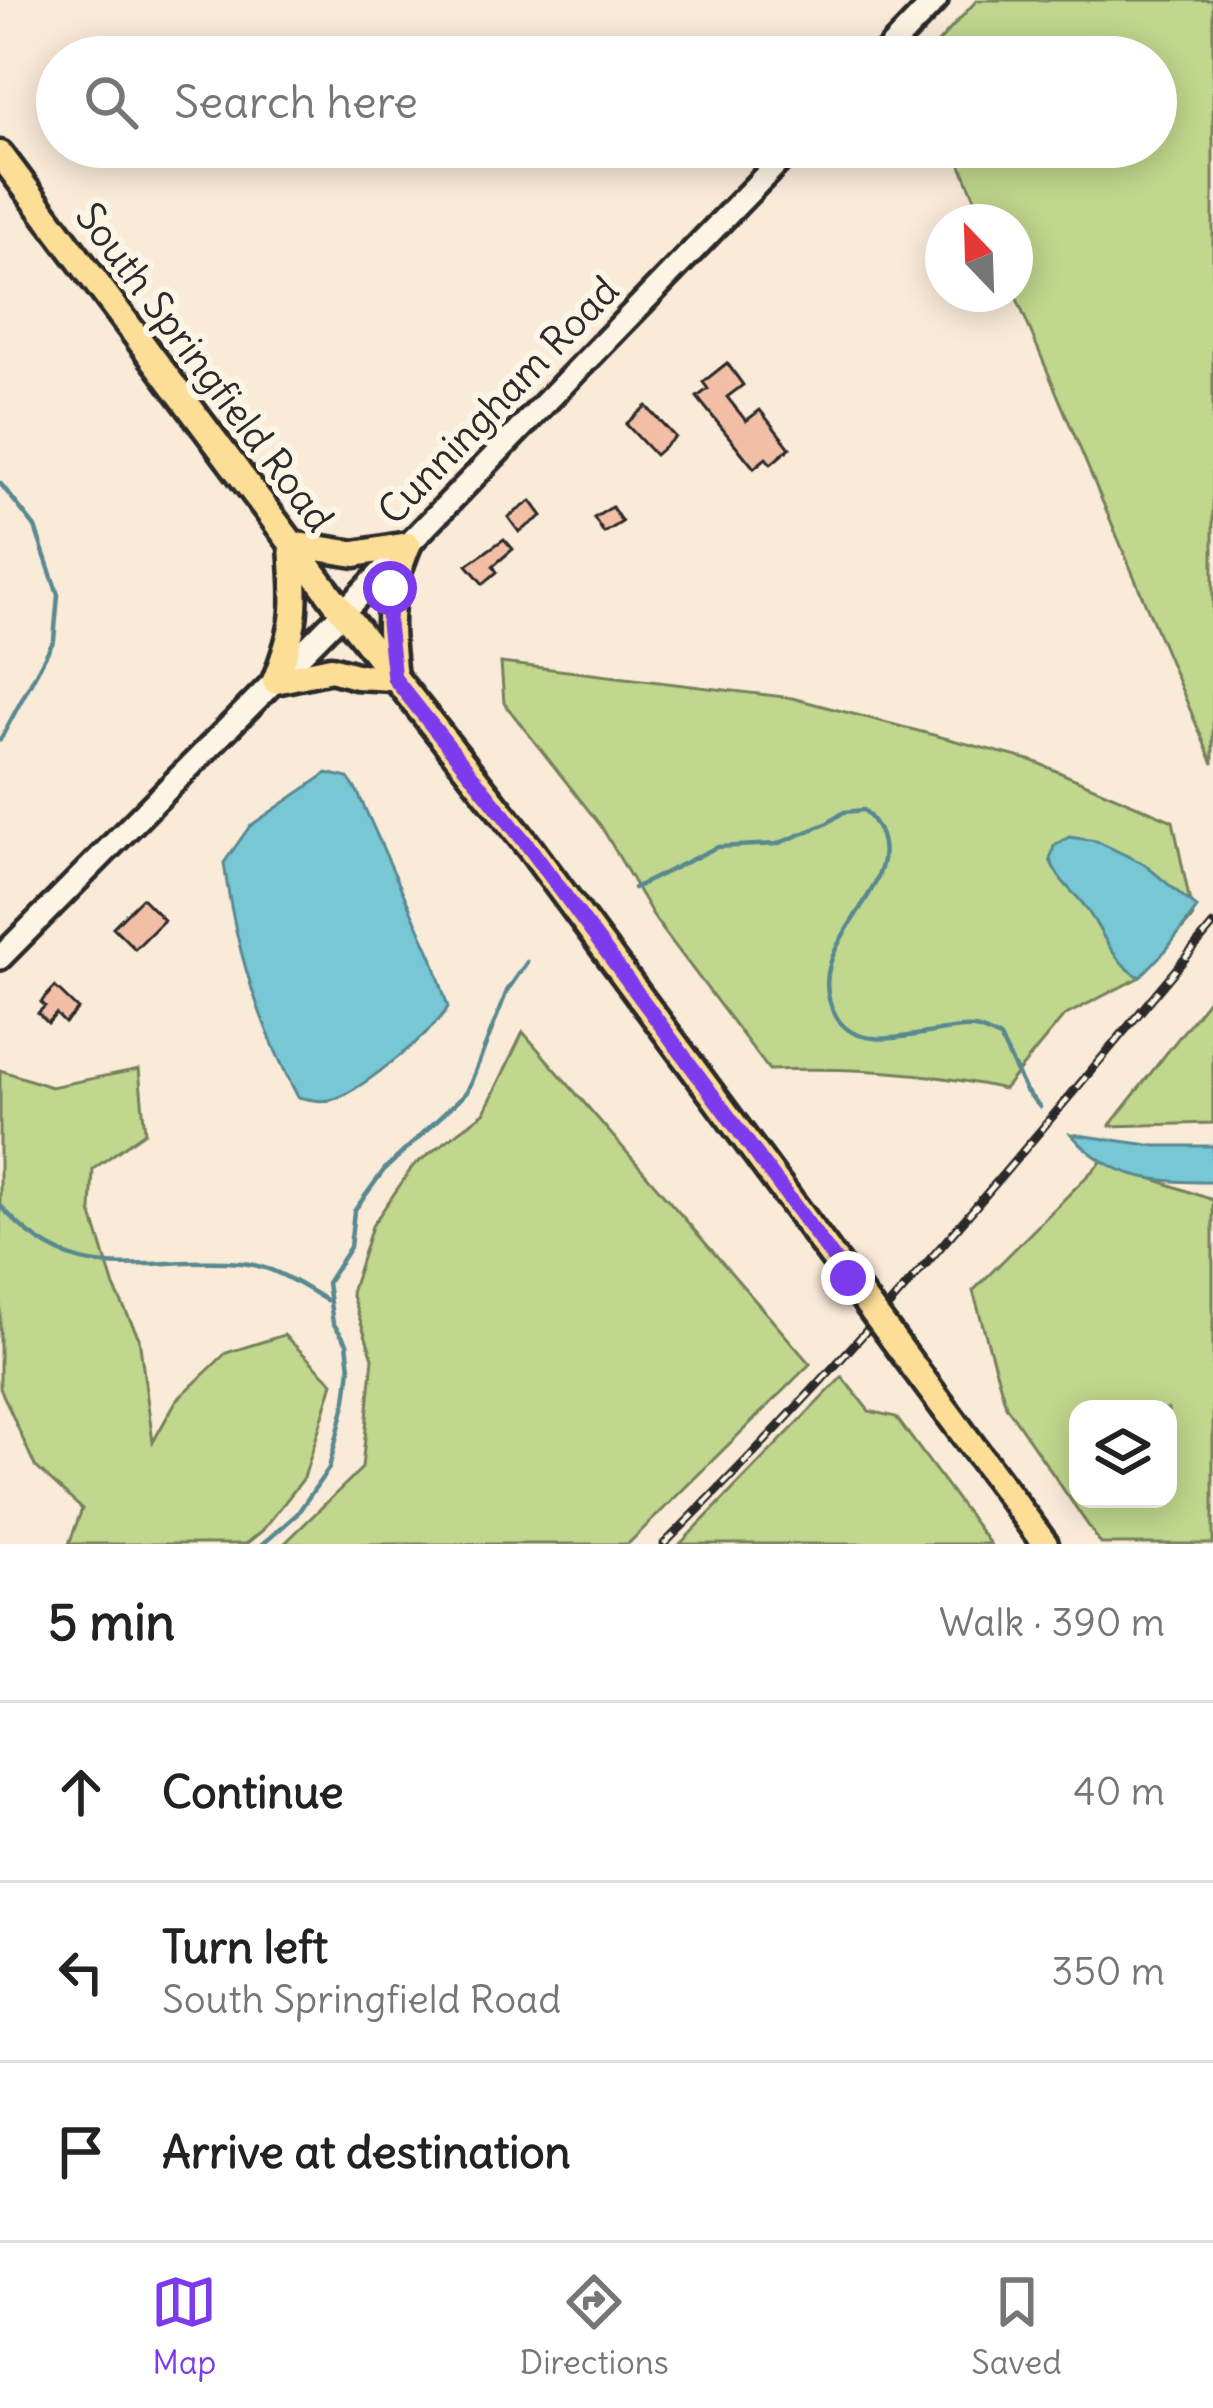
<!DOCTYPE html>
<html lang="en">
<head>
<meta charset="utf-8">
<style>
	body { margin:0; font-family:Delius,sans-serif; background:#f2f2f2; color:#222 }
	.controls { position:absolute; right:36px; bottom:36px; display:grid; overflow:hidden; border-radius:24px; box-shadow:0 6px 30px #0003 }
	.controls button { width:108px; height:108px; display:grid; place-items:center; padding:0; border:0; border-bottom:3px solid #e0e0e0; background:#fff; color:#222; font:60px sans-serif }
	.compass { position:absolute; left:925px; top:204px; width:108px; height:108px; border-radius:50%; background:#fff; box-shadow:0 6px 30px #0003; rotate:337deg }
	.stop { position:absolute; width:36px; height:36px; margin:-27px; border:9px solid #7c3aed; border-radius:50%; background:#fff }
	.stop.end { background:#7c3aed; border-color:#fff; box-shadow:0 3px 12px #0008 }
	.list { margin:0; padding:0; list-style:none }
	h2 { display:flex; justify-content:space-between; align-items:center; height:156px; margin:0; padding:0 48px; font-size:51px }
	h2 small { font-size:39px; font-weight:400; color:#767676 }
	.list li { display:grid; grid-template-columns:78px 1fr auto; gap:36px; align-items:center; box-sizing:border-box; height:180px; padding:0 48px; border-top:3px solid #e0e0e0 }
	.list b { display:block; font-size:45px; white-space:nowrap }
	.list p { margin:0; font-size:39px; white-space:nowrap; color:#767676 }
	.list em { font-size:39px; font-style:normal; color:#767676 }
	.icon { flex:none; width:66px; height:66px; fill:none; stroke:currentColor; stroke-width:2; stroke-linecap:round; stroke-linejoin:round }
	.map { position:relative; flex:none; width:1213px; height:1544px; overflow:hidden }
	.search { position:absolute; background:#fff; box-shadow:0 6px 30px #0003; left:36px; right:36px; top:36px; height:132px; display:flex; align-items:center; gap:30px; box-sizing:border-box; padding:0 42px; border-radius:66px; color:#767676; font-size:45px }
	.sheet { height:696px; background:#fff }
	nav { display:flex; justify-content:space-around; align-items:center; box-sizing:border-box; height:168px; border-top:3px solid #e0e0e0; background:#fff; font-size:33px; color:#767676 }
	nav a { display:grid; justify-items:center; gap:6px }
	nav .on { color:#7c3aed }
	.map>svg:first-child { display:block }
	.green { fill:#c0d78d; stroke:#76815c; stroke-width:3; fill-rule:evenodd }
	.water { fill:#78c7d5; stroke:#598991; stroke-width:3 }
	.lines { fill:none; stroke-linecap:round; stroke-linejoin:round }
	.stream { stroke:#598991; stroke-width:4.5 }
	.building { fill:#f3bea6; stroke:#2b2b2b; stroke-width:3 }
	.secondary-casing { stroke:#2b2b2b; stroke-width:30 }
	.primary-casing { stroke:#2b2b2b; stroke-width:33 }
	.secondary { stroke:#fcf5e5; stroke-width:21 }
	.primary { stroke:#fdde96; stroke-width:24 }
	.rail-casing { stroke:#2b2b2b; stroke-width:9 }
	.rail { stroke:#fcf5e5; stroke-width:4.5; stroke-dasharray:14; stroke-linecap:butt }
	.primary-bridge-casing { stroke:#2b2b2b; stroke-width:33; stroke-linecap:butt }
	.primary-bridge { stroke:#fdde96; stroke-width:24 }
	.route { stroke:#7c3aed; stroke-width:15 }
	.labels { text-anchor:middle; stroke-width:12; stroke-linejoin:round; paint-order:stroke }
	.street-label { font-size:39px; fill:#2b2b2b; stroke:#fcf5e5 }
</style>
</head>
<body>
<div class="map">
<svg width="1213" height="1544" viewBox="0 0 1213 1544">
	<rect width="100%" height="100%" fill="#faead8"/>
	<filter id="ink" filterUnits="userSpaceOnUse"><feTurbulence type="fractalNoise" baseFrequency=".00833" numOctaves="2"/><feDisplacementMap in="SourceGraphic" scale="24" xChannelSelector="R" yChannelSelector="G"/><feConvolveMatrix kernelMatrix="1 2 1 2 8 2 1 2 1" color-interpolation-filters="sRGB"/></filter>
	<g filter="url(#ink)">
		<g class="green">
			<polygon points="977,0 1213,0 1213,764 1015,294 1015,222 985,222 953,147 1156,147 1156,57 925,57"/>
			<path d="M501 663 792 698 1033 761 1173 821 1193 917 1140 977 1064 1016 1004 1089C926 1071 850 1067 769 1070L657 922 601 826 504 703Z"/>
			<polygon points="1213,994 1213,1123 1110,1126 1110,1125"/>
			<polygon points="523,1032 810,1364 628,1544 284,1544 362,1468 373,1358 351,1293 372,1226 413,1166 484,1113"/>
			<polygon points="139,1069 145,1132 93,1169 91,1211 114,1287 139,1338 153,1442 176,1401 226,1353 284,1335 333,1383 304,1478 262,1531 246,1544 69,1544 82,1509 35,1466 0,1388 0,1070 51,1087"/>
			<path d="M1102 1161 1213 1200V1544H1101L1006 1406 973 1291ZM1078 1409H1168V1499H1078Z"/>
			<polygon points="842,1377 869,1411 896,1417 990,1544 680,1544"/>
		</g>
		<g class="water">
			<path d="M327 773 348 778 357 791 432 957 448 1007C436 1030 363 1088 337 1098 324 1103 311 1100 298 1097 258 1023 235 946 224 863L250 826Z"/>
			<path d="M1069 837 1096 841 1144 864 1197 908 1167 949 1140 977C1108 960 1102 925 1079 899 1064 883 1060 881 1050 860L1054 846Z"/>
			<path d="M1071 1134 1156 1146H1213V1182C1156 1182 1111 1180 1071 1134Z"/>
		</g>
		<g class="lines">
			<g class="stream">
				<polyline points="0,483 35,527 58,595 54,640 0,740"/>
				<path d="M634 888 717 847 777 844 826 824 844 812 864 810C934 880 791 937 836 1016 861 1061 936 1024 974 1028 982 1029 993 1035 1000 1038L1026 1091 1040 1107"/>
				<path d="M0 1205C78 1295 141 1254 241 1263 274 1266 299 1284 326 1300"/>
				<polyline points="263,1544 297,1514 329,1468 346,1400 350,1368 347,1343 333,1323 327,1283 350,1247 354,1211 384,1170 467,1092 507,991 527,962"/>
			</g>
		</g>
		<g class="building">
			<polygon points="727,363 743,385 727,397 746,421 760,410 790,448 771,464 766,458 754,468 697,397 708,389 703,382"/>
			<polygon points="646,406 675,437 655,455 626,424"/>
			<polygon points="531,501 542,516 519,532 508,517"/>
			<polygon points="612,507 622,522 604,533 594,518"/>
			<polygon points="504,539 513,549 493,566 497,572 483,584 467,565"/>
			<polygon points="142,898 164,920 135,949 113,927"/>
			<polygon points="55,987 78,1009 65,1023 56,1014 48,1023 38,1013 45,1006 41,1002"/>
		</g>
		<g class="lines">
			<defs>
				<g id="secondary">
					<polyline points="881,57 936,0"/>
					<polyline points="0,958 343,612 793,147"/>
				</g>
				<g id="primary">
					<polyline points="0,154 343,612 529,847 848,1278"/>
					<polyline points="292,544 355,554 408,545"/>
					<path d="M275 681 331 669 356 676 394 678C388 621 386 599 408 545"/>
					<path d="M275 681C298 622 296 608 292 546"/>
					<polyline points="916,1370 1045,1544"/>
				</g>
			</defs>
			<use href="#secondary" class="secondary-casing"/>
			<use href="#primary" class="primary-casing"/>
			<use href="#secondary" class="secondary"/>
			<use href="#primary" class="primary"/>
			<defs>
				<path id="rail" d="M664 1544C860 1350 1036 1137 1213 925"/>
			</defs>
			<use href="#rail" class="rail-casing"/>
			<use href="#rail" class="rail"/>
			<defs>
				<polyline id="primary-bridge" points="848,1278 916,1370"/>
			</defs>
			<use href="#primary-bridge" class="primary-bridge-casing"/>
			<use href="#primary-bridge" class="primary-bridge"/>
		</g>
	</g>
	<g class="lines" filter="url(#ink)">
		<polyline class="route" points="390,588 388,623 394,678 529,847 848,1278"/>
	</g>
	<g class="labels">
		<g class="street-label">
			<text transform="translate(205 367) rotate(53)" y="14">South Springfield Road</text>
			<text transform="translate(498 400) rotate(-46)" y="14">Cunningham Road</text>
		</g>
	</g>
</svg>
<div class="controls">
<button><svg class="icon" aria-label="layers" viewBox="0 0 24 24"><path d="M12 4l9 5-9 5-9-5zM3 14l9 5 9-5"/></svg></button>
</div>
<svg class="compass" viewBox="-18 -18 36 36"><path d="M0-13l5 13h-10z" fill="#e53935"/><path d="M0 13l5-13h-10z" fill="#767676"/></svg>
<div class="stop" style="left:390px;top:588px"></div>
<div class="stop end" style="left:848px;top:1278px"></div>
<div class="search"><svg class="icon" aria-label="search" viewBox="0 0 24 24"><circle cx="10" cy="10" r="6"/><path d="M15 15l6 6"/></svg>Search here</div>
</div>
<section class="sheet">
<h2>5 min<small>Walk · 390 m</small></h2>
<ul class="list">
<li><svg class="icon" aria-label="ahead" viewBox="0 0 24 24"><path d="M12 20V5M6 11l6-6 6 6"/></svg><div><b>Continue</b></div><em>40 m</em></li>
<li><svg class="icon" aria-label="left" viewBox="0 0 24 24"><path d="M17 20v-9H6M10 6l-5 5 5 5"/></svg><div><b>Turn left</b><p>South Springfield Road</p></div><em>350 m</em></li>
<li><svg class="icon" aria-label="arrive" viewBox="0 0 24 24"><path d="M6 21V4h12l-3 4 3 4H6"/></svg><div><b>Arrive at destination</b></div></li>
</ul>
</section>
<nav>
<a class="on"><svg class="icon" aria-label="map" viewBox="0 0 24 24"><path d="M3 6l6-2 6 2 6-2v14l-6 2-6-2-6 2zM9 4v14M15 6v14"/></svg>Map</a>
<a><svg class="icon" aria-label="directions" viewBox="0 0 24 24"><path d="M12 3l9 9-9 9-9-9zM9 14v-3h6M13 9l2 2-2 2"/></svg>Directions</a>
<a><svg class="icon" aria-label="saved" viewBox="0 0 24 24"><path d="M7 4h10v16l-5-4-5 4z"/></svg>Saved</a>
</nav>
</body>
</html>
